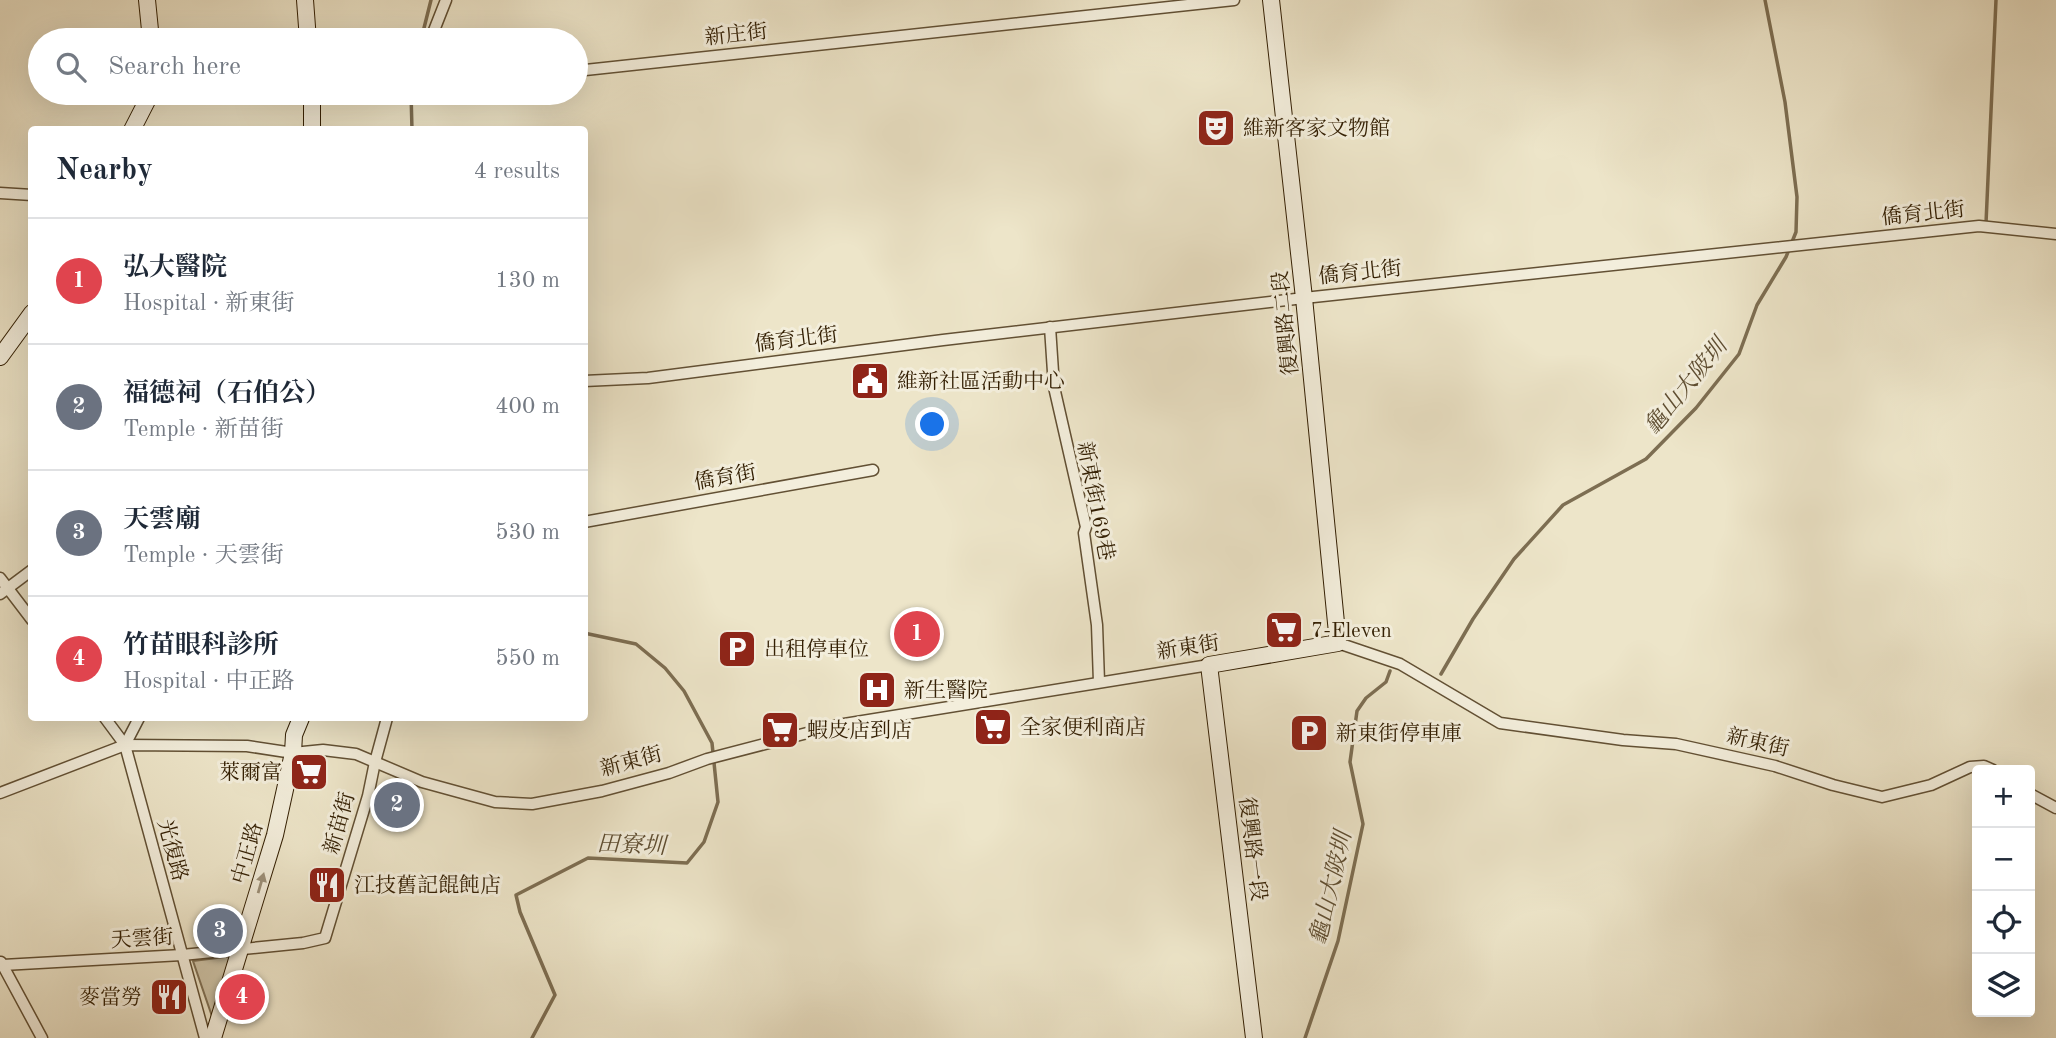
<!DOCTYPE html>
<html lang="en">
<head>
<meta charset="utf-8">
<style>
	body { margin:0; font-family:"Old Standard TT","Noto Serif TC",serif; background:#f6f6f7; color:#1f2937 }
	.controls { position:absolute; right:21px; bottom:21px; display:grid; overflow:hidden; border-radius:7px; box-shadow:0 7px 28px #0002 }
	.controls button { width:63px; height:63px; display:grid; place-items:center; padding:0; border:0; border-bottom:2px solid #e0e1e3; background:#fff; color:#1f2937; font:35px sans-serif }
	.you { position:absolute; left:933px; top:425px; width:24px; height:24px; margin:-18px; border:5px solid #fff; border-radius:50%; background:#1a73e8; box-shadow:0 0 0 10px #1a73e833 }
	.badge { display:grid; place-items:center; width:46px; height:46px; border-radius:50%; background:#8f2418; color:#fff; font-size:23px; font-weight:700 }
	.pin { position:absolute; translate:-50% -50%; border:4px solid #fff; box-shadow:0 2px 7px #0006 }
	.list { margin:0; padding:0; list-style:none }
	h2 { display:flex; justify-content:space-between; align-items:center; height:91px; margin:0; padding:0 28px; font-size:30px }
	h2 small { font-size:23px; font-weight:400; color:#747a83 }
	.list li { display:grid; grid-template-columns:46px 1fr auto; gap:21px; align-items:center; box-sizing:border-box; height:126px; padding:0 28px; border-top:2px solid #e0e1e3 }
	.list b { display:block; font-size:26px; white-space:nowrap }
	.list p { margin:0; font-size:23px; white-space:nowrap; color:#747a83 }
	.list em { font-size:23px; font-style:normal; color:#747a83 }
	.icon { flex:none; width:38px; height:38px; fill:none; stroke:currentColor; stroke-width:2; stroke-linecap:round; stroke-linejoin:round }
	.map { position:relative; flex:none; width:2056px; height:1038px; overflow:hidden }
	.search { position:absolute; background:#fff; box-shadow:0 7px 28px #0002; left:28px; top:28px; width:560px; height:77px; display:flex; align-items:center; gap:18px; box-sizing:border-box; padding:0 24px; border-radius:38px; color:#747a83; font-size:26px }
	.panel { position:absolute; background:#fff; box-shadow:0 7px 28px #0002; left:28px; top:126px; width:560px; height:595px; border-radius:7px }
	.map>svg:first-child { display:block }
	.green { fill:#cdc3a7; stroke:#807155; stroke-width:2 }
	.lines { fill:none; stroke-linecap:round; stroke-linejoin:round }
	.stream { stroke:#7d6e52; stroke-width:3.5 }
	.street-casing { stroke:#625034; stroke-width:13 }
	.secondary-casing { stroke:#331f03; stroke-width:18 }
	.street { stroke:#f3eedc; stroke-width:10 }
	.secondary { stroke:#f3eedc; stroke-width:16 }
	.oneway { fill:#9d917a }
	.labels { text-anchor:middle; stroke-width:6; stroke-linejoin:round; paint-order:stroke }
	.street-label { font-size:21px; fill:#331f03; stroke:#f3eedc }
	.poi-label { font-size:21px; fill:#331f03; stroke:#f3eedc; text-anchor:start }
	.water-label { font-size:23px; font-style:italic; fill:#5e4d31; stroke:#f3eedc }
</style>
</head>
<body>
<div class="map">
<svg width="2056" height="1038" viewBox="0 0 2056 1038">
	<rect width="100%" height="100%" fill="#ede5c9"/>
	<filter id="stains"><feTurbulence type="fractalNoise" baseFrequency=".00286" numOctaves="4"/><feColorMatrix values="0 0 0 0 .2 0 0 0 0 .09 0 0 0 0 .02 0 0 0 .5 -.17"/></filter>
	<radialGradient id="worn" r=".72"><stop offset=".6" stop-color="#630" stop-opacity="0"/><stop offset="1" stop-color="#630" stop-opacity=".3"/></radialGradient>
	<polygon class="green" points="233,956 215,1025 193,961"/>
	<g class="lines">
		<g class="stream">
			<polyline points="421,40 431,0"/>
			<polyline points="411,93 412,130"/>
			<polyline points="1986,223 1996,0"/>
			<polyline points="1441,674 1473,619 1514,559 1563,505 1646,459 1696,408 1739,354 1757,305 1786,257 1796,232 1797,197 1785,102 1765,0"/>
			<polyline points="532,1038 555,995 520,912 516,895 588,858 687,863 704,842 718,802 712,743 684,691 665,668 636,644 584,633"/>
			<polyline points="1305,1038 1338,941 1363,824 1350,762 1357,711 1366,698 1386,682 1390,671"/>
		</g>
		<defs>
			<g id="street">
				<polyline points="436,40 433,33 446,0"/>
				<polyline points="576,71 1234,0"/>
				<polyline points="0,193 32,195"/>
				<polyline points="1050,327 1054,387 1086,527 1084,533 1097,625 1099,682"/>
				<polyline points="584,381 648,378 943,340 1304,298 1979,226 2056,234"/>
				<polyline points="584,522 873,470"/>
				<polyline points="0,578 32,620"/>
				<polyline points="0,594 32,570"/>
				<polyline points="1338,643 1400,664 1500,723 1623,740 1676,744 1775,766 1833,785 1882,797 1931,785 1970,767 1984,766 1993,770"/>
				<polyline points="105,718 125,745 205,1038"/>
				<polyline points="125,745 139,718"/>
				<polyline points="0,793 125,745 247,746 293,753 323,750 356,754 422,782 495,802 532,804 602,791 669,773 707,759 838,725 1209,665"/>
				<polyline points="2030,794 2056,808"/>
				<polyline points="1,962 42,1038"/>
				<polyline points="3,965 182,955 303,943 325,938 368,796 375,762 387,718"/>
			</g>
			<g id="secondary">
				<polyline points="147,0 151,40"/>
				<polyline points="305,0 308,40"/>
				<polyline points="312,93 312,130"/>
				<polyline points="132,130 151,93"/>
				<polyline points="0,357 32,313"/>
				<polyline points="213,1038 275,835 293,753 294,735 301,718"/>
				<polyline points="1254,1038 1209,665 1338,643 1304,298 1271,0"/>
			</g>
		</defs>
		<use href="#street" class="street-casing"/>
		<use href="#secondary" class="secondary-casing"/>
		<use href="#street" class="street"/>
		<use href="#secondary" class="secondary"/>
	</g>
	<defs><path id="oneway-solid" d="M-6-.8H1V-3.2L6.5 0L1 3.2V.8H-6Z" transform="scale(1.75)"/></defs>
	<use class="oneway" href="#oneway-solid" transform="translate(261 883) rotate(-74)"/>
	<defs>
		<symbol id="theatre-square" viewBox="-11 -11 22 22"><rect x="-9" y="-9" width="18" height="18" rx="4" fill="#8f2418" stroke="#f3eedc"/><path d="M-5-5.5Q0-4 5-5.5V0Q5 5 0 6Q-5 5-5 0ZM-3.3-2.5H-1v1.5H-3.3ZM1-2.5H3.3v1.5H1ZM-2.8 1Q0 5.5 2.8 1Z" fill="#fff"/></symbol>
		<symbol id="civic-square" viewBox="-11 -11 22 22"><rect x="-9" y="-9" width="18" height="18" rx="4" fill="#8f2418" stroke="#f3eedc"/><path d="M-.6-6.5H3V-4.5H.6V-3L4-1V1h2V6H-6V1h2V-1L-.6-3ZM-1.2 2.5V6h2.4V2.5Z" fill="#fff"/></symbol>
		<symbol id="supermarket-square" viewBox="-11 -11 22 22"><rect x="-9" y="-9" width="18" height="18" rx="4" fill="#8f2418" stroke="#f3eedc"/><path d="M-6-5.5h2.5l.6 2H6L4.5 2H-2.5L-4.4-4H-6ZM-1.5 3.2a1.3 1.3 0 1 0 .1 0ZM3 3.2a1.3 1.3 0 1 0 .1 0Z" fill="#fff"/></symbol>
		<symbol id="parking-square" viewBox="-11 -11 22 22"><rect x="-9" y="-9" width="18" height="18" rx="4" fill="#8f2418" stroke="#f3eedc"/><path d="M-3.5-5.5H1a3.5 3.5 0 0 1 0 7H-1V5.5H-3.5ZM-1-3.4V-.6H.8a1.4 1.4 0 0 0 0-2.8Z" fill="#fff"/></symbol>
		<symbol id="hospital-square" viewBox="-11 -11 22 22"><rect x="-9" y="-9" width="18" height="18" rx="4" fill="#8f2418" stroke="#f3eedc"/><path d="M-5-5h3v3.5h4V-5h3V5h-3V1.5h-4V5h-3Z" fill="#fff"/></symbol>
		<symbol id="restaurant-square" viewBox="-11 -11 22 22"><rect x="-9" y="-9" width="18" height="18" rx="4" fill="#8f2418" stroke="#f3eedc"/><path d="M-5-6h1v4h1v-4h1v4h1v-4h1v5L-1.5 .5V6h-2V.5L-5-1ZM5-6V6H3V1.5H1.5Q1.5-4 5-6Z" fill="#fff"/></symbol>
	</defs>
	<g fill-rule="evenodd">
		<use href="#theatre-square" x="1194" y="106" width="44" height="44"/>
		<use href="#civic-square" x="848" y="359" width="44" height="44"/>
		<use href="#supermarket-square" x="1262" y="608" width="44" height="44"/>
		<use href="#parking-square" x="715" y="627" width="44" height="44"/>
		<use href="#hospital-square" x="855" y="668" width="44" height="44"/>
		<use href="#supermarket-square" x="971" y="705" width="44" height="44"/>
		<use href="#supermarket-square" x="758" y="708" width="44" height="44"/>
		<use href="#parking-square" x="1287" y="711" width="44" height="44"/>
		<use href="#supermarket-square" x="287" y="750" width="44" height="44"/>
		<use href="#restaurant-square" x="305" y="863" width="44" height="44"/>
		<use href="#restaurant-square" x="147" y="975" width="44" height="44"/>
	</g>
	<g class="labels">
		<g class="street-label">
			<text transform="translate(736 34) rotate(-6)" y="7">新庄街</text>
			<text transform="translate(1923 213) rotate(-6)" y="7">僑育北街</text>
			<text transform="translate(1360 272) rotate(-6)" y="7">僑育北街</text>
			<text transform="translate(1285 323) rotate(-96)" y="7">復興路二段</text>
			<text transform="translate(796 339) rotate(-7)" y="7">僑育北街</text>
			<text transform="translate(725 477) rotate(-10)" y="7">僑育街</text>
			<text transform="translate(1096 501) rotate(79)" y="7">新東街169巷</text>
			<text transform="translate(1188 647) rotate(-9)" y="7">新東街</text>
			<text transform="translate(1758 742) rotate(13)" y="7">新東街</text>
			<text transform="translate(631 761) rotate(-15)" y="7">新東街</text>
			<text transform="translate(339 823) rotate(-74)" y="7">新苗街</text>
			<text transform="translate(1253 849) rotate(83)" y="7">復興路一段</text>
			<text transform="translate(173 850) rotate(75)" y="7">光復路</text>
			<text transform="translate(247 853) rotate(-74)" y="7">中正路</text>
			<text transform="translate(142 938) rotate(-3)" y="7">天雲街</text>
		</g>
		<g class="poi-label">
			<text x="1243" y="135">維新客家文物館</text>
			<text x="897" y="388">維新社區活動中心</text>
			<text x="1311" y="637">7-Eleven</text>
			<text x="764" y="656">出租停車位</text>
			<text x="904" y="697">新生醫院</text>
			<text x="1020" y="734">全家便利商店</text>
			<text x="807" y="737">蝦皮店到店</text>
			<text x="1336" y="740">新東街停車庫</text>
			<text x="282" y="779" text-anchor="end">萊爾富</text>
			<text x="354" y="892">江技舊記餛飩店</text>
			<text x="142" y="1004" text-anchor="end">麥當勞</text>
		</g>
		<g class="water-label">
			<text transform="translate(1685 386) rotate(-51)" y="8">龜山大陂圳</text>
			<text transform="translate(631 844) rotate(2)" y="8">田寮圳</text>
			<text transform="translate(1330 888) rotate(-77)" y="8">龜山大陂圳</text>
		</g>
	</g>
	<rect width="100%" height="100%" filter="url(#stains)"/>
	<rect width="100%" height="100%" fill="url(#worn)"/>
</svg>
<div class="controls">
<button>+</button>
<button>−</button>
<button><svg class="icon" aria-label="locate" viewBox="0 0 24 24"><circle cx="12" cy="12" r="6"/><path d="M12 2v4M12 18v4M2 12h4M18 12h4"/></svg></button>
<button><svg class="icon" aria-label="layers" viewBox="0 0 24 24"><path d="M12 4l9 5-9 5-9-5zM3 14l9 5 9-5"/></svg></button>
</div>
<div class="you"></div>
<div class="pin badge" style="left:917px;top:634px;background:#e0444e">1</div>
<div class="pin badge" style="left:397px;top:805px;background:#6b7280">2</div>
<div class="pin badge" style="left:220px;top:931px;background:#6b7280">3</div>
<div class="pin badge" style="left:242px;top:997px;background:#e0444e">4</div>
<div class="search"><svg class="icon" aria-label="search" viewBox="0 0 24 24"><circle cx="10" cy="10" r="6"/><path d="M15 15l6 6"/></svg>Search here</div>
<section class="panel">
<h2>Nearby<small>4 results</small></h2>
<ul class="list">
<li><span class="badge" style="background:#e0444e">1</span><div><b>弘大醫院</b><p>Hospital · 新東街</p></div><em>130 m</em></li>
<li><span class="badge" style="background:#6b7280">2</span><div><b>福德祠（石伯公）</b><p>Temple · 新苗街</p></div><em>400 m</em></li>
<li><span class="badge" style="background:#6b7280">3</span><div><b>天雲廟</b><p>Temple · 天雲街</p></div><em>530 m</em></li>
<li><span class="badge" style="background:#e0444e">4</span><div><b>竹苗眼科診所</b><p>Hospital · 中正路</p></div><em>550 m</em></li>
</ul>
</section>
</div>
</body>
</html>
